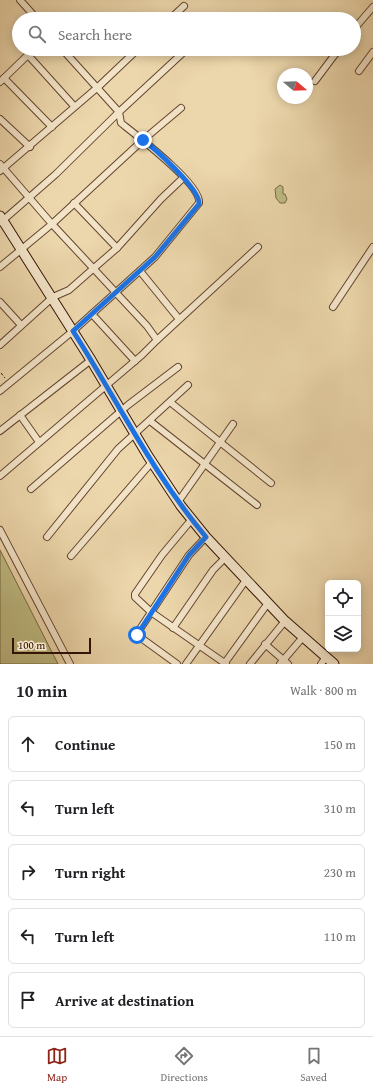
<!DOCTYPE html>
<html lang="en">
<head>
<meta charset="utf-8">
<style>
	body { margin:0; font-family:"Gentium Book Plus",serif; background:#f6f6f6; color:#202124 }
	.controls { position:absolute; right:12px; bottom:12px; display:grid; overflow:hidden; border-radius:6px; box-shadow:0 2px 10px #0003 }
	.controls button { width:36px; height:36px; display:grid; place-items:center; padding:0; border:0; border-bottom:1px solid #e0e0e0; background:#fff; color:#202124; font:20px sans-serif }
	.compass { position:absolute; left:277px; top:68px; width:36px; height:36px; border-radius:50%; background:#fff; box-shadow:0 2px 10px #0003; rotate:109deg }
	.scale { position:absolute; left:12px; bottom:10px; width:79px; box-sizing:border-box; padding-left:4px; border:2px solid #351507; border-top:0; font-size:11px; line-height:14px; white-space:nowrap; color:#351507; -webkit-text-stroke:3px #f3e4c8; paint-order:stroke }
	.stop { position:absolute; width:12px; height:12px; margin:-9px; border:3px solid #1a73e8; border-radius:50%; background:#fff }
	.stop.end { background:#1a73e8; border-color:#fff; box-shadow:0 1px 4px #0008 }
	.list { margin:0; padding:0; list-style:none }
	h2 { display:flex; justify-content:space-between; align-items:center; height:52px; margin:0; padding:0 16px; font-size:17px }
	h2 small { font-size:13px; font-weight:400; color:#757577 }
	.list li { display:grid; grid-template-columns:26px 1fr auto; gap:12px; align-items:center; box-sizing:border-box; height:56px; margin:0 8px 8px; padding:0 8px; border:1px solid #e0e0e0; border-radius:6px }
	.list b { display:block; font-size:15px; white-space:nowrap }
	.list em { font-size:13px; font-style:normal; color:#757577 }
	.icon { flex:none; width:22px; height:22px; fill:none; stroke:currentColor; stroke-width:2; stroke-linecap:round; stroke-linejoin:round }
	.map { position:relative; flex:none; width:373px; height:664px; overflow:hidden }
	.search { position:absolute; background:#fff; box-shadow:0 2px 10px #0003; left:12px; right:12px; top:12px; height:44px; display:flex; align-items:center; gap:10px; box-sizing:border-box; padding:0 14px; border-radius:22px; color:#757577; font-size:15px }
	.sheet { height:372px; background:#fff }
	nav { display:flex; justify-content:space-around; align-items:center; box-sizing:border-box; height:56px; border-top:1px solid #e0e0e0; background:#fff; font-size:11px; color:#757577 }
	nav a { display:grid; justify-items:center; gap:2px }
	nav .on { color:#8f2418 }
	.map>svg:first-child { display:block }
	.green { fill:#bfbc84; stroke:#7a6846 }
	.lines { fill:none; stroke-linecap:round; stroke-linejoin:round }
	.street-casing { stroke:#634530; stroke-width:8 }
	.secondary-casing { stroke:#351507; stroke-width:11 }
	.path { stroke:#351507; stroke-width:1; stroke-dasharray:3 2; stroke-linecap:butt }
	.street { stroke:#f3e4c8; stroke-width:6 }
	.secondary { stroke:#f3e4c8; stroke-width:9 }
	.route { stroke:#1a73e8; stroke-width:5 }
</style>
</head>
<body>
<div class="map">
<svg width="373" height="664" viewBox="0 0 373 664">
	<rect width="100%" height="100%" fill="#ecd6ab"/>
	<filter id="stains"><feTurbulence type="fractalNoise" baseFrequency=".005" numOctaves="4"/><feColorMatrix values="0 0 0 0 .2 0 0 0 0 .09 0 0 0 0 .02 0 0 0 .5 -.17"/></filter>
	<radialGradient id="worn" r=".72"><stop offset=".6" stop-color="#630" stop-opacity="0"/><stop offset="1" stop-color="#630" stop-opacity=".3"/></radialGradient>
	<g class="green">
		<polygon points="280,185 283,187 283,194 285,194 287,199 285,203 280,203 276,198 275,189"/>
		<polygon points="0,550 58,664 0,664"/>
	</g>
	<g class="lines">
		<defs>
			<g id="street">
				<polyline points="20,0 37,19"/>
				<polyline points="170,19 184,6"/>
				<polyline points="354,29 373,7"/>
				<polyline points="28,55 74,106"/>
				<polyline points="359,71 373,52"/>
				<polyline points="4,78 52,127"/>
				<polyline points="315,81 339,49"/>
				<polyline points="0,82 34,49"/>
				<polyline points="0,119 30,147"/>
				<polyline points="0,164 52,224 147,326 157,340 142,355 0,476"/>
				<polyline points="0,171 98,87 138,49"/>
				<polyline points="74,203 117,248"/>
				<polyline points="1,222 56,174 119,112 62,49"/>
				<polyline points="0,267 52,224 143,140 181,108"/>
				<polyline points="140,271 179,319"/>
				<polyline points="0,302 21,325"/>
				<polyline points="333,307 373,247"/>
				<polyline points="92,314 135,361"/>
				<polyline points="157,340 258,247"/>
				<polyline points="0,345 53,297 69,290 94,268 117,248 161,199 183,178"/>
				<path d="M0 391 73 331 155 257 199 203C202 185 136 135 121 123L119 112 187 49"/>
				<polyline points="170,402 271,483"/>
				<polyline points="20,415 39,442"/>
				<polyline points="150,421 257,505"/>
				<polyline points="0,431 91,360"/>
				<polyline points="31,489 128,405 178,367"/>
				<polyline points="178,502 233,424"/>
				<polyline points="192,519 162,555 135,594 135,597 151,612 226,664"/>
				<polyline points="0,530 70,664"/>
				<polyline points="47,537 118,449 188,385"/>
				<polyline points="71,556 152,462"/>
				<polyline points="173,628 213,570 226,557"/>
				<polyline points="265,644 288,664"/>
				<polyline points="177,664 137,635 138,632 189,555 206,537"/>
				<polyline points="186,664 246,580"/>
				<polyline points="224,664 268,603"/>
				<polyline points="250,664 285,621"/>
				<polyline points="280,664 303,637"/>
				<polyline points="321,664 326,657"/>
			</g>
			<polyline id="secondary" points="0,216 91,360 148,456 181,506 206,537 285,621 334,664"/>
		</defs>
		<use href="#street" class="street-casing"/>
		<use href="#secondary" class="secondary-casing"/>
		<polyline class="path" points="1,373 5,378"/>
		<use href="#street" class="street"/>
		<use href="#secondary" class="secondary"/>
	</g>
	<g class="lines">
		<path class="route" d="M137 635 189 555 206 537C153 474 117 400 73 331L155 257 199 204C201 190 154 148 143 140"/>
	</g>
	<rect width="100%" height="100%" filter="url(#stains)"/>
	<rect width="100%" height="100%" fill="url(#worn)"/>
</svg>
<div class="controls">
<button><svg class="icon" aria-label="locate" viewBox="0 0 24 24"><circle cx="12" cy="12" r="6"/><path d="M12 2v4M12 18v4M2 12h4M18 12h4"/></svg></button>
<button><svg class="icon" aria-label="layers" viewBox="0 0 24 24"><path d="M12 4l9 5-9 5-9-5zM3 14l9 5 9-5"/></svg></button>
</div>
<svg class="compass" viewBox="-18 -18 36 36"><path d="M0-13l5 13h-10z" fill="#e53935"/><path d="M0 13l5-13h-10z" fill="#757577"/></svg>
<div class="scale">100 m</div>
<div class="stop" style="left:137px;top:635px"></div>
<div class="stop end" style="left:143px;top:140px"></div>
<div class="search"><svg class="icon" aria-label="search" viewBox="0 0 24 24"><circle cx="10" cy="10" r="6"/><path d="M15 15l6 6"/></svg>Search here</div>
</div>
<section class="sheet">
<h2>10 min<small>Walk · 800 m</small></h2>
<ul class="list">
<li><svg class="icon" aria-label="ahead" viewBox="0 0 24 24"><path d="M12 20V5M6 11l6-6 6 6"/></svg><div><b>Continue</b></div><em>150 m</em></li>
<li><svg class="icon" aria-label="left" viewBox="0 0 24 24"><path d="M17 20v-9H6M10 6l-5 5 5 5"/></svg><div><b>Turn left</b></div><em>310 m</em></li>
<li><svg class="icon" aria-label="right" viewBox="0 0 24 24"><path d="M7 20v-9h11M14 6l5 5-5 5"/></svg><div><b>Turn right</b></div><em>230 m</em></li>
<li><svg class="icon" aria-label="left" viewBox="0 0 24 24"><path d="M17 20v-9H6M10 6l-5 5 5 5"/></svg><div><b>Turn left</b></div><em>110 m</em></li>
<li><svg class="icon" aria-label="arrive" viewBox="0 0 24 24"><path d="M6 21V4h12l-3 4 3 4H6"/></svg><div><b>Arrive at destination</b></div></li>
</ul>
</section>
<nav>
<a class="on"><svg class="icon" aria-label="map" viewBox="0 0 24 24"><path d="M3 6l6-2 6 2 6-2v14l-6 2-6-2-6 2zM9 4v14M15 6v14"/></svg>Map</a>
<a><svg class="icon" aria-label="directions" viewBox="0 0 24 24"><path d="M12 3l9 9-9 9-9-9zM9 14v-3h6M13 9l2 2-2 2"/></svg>Directions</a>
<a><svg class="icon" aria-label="saved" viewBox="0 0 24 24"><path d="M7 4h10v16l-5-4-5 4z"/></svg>Saved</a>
</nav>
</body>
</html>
